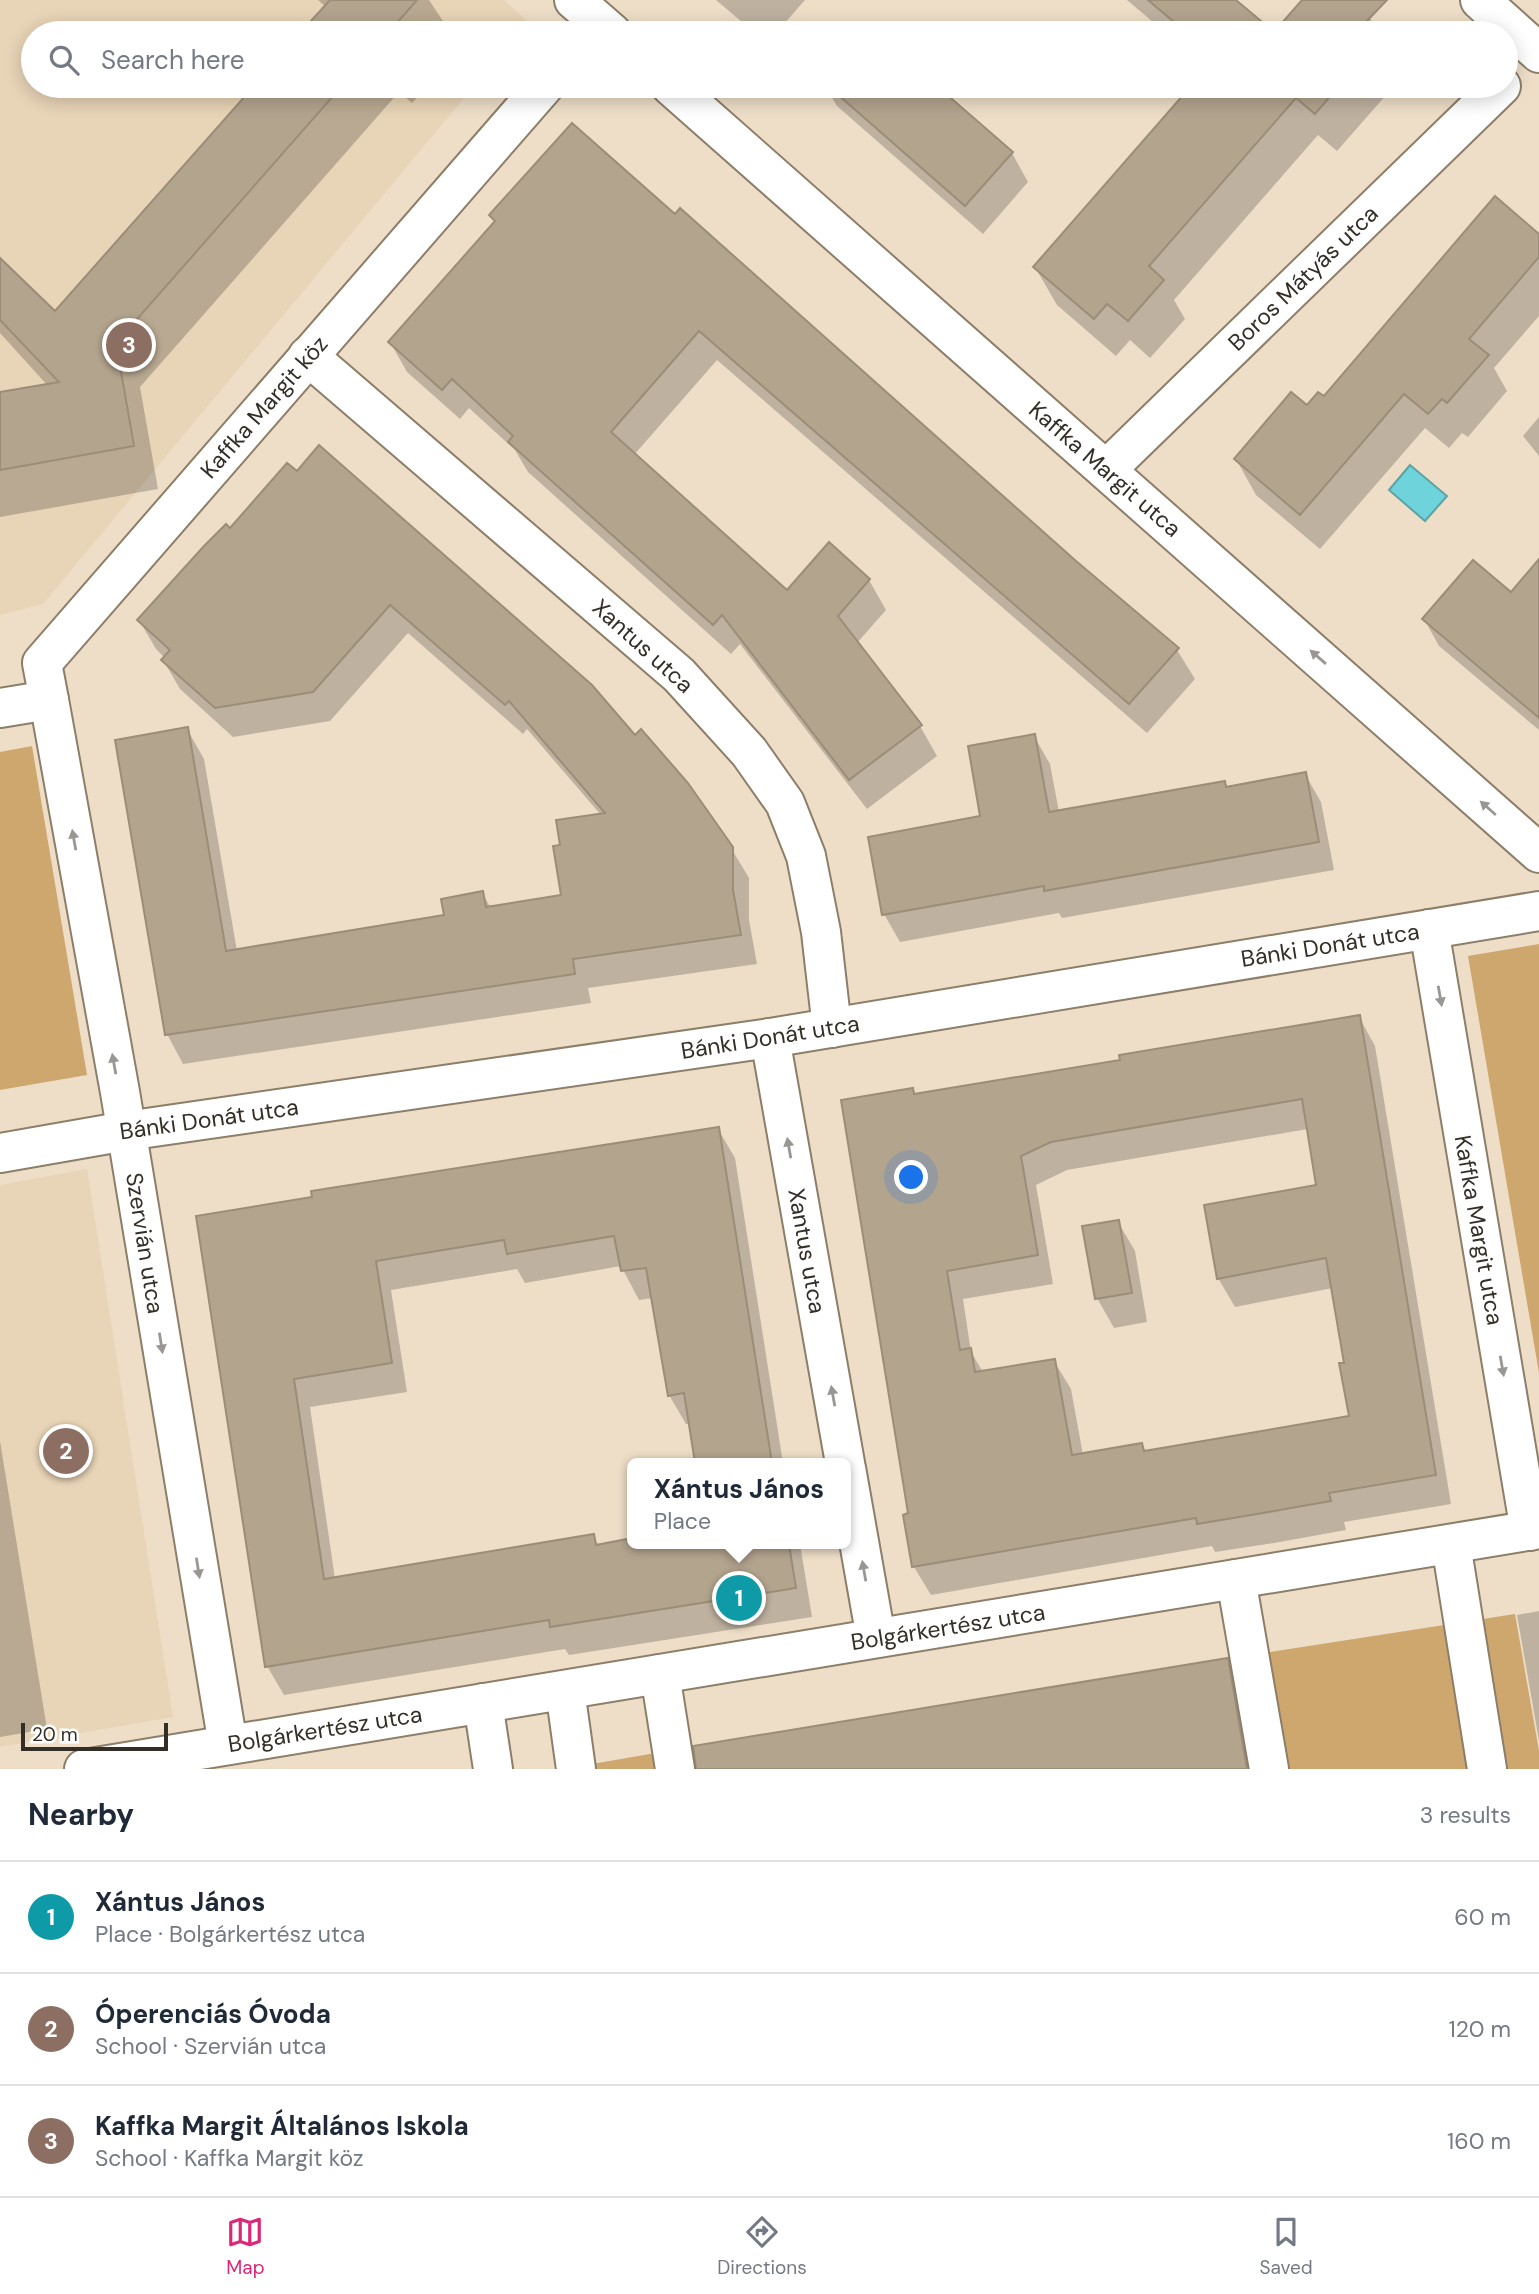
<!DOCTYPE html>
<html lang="en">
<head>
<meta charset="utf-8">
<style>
	body { margin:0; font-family:"DM Sans",sans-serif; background:#f6f6f7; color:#1f2937 }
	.scale { position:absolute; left:21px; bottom:18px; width:147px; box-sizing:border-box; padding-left:7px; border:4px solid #342f26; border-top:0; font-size:19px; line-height:24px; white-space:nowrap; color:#342f26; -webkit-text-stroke:5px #fff; paint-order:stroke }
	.you { position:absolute; left:912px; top:1178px; width:24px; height:24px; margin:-18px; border:5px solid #fff; border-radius:50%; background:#1a73e8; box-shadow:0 0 0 10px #1a73e833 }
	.badge { display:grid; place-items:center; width:46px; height:46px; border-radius:50%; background:#db2777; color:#fff; font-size:23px; font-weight:700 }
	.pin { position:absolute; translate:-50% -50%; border:4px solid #fff; box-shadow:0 2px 7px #0006 }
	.popup { position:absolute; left:627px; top:1458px; width:224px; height:91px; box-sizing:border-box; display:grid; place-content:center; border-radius:10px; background:#fff; filter:drop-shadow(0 2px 5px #0005); font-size:23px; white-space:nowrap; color:#747a83 }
	.popup b { font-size:26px; color:#1f2937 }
	.popup::after { content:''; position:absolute; left:50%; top:100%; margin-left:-14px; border:14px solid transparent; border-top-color:#fff }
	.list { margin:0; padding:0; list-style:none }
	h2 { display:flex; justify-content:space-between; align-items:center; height:91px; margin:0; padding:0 28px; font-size:30px }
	h2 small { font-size:23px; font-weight:400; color:#747a83 }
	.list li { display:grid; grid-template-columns:46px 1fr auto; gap:21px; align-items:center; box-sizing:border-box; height:112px; padding:0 28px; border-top:2px solid #e0e1e3 }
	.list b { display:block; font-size:26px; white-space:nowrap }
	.list p { margin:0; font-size:23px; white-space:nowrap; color:#747a83 }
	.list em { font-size:23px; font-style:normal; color:#747a83 }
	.icon { flex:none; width:38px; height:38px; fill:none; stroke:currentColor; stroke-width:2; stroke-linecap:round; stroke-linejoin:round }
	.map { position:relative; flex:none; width:1539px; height:1769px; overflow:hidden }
	.search { position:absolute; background:#fff; box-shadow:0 4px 18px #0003; left:21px; right:21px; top:21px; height:77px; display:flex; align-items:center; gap:18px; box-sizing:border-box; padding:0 24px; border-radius:38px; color:#747a83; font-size:26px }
	.sheet { height:427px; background:#fff }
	nav { display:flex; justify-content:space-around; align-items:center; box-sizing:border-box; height:98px; border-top:2px solid #e0e1e3; background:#fff; font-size:19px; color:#747a83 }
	nav a { display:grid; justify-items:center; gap:4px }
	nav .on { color:#db2777 }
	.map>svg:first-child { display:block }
	.built { fill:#e8d4b7 }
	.green { fill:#cda76e }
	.water { fill:#6ed3da; stroke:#5da2a4; stroke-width:2 }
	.shadow { fill:#0003; fill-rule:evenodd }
	.building { fill:#b3a48e; stroke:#9b8d78; stroke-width:2; fill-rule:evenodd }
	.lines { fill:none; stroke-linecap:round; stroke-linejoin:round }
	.minor-casing { stroke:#8c7e69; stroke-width:42 }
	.minor { stroke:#fff; stroke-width:38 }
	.oneway { fill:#9a9792 }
	.labels { text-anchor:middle; stroke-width:6; stroke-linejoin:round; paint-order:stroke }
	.street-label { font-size:23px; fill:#342f26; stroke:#fff }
</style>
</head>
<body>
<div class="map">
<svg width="1539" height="1769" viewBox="0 0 1539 1769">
	<rect width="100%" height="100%" fill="#eedec8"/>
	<g class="built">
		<polygon points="0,0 504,0 527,21 517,33 33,33 33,86 474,86 43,604 0,615"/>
		<polygon points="87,1169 173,1717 0,1747 0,1185"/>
	</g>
	<g class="green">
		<polygon points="32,746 87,1075 0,1090 0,752"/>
		<polygon points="1539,944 1539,1373 1468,956"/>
		<polygon points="1515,1614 1539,1751 1539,1769 1249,1769 1231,1658"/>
		<polygon points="737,1739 742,1769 563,1769"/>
	</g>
	<polygon class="water" points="1410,465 1447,496 1425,521 1389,490"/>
	<g class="shadow">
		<polygon points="318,0 429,0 451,33 303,33 326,7"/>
		<polygon points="716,0 805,0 776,33 755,33"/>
		<polygon points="1127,0 1233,0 1272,33 1166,33"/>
		<polygon points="1304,0 1350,0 1370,18 1379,33 1275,33"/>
		<polygon points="865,26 874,33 858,33"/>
		<polygon points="256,86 428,86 412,103 399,92 140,387 158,489 0,517 0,394 48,386 0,333 0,270 56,313"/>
		<polygon points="825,86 934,86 1012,153 1028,182 983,234 837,106"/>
		<polygon points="1194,86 1394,86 1337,151 1318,135 1174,300 1185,319 1150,358 1130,340 1116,356 1057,305 1035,267"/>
		<polygon points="572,125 1177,650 1195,679 1147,733 717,360 634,455 787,593 829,545 869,580 886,610 857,643 920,726 937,756 867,809 740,644 731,654 528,472 515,450 469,408 460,419 407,372 390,342 496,223 491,216"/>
		<polygon points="1539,236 1539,316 1494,368 1507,391 1468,437 1462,433 1449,448 1425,428 1320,549 1256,495 1236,459 1324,398"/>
		<polygon points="1539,417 1539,456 1523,436"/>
		<polygon points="288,465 731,848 749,878 749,920 757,964 588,988 591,1003 183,1064 167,1034 187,729 204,759 237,951 446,916 482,893 491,908 563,896 562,846 601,815 527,729 523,734 408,633 330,721 233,737 180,689 163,660 165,658 156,649 139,620 230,530"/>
		<polygon points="1539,568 1539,730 1439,646 1424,619 1511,595"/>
		<polygon points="1034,736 1050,764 1059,812 1305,774 1321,802 1334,870 1062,918 1059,913 900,942 884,914 982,817"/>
		<path d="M1359 1017 1375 1046 1451 1504 1344 1522 1346 1530 1274 1543 1215 1552 1212 1546 931 1595 914 1567 905 1516 910 1515 913 1090 916 1096ZM1308 1129 1318 1187 1218 1278 1235 1307 1333 1288 1346 1364 1351 1418 1146 1452 1141 1444 1083 1455 1071 1389 1054 1361 983 1372 971 1352 963 1299 1053 1284 1036 1185 1067 1170Z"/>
		<polygon points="718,1129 735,1158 783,1463 702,1463 690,1424 686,1424 669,1395 653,1298 639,1300 621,1266 525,1283 517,1269 391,1290 407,1392 310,1407 335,1579 593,1536 599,1546 632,1540 632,1544 800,1544 812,1617 569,1655 565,1649 284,1695 267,1666 198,1217"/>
		<polygon points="1118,1222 1135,1251 1147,1322 1114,1328 1097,1298"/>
		<polygon points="0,1441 47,1729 0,1737"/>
		<polygon points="1539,1611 1539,1741 1517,1615"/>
		<polygon points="1227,1660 1269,1734 1275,1769 743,1769"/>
	</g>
	<g class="building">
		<polygon points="330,0 417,0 388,33 300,33"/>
		<polygon points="1148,0 1236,0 1274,32 1302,0 1387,0 1365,23 1378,33 1187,33"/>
		<polygon points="254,86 342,86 116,343 134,446 0,470 0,392 59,382 0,320 0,258 55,311"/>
		<polygon points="828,86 937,86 1013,152 965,206"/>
		<polygon points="1191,86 1339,86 1315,114 1296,98 1149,266 1164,280 1128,321 1107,304 1094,319 1033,267"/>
		<polygon points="572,123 675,214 680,208 1076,561 1179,648 1129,704 699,331 611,432 787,590 829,542 870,579 838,616 922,725 849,780 722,615 713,625 508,442 513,436 452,379 442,390 388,342 495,221 489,215"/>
		<polygon points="1495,196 1539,234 1539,257 1469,339 1489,355 1447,403 1442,399 1428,414 1404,394 1300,515 1234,459 1291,392 1307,405 1318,392 1324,396"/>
		<polygon points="319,445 592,685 635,735 641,729 688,783 733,847 733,890 741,935 573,959 575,974 165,1035 115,740 188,727 226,951 444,915 441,899 483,891 486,907 561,895 553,846 560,845 556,820 605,813 509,701 505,705 390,605 313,692 215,708 161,660 170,650 137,620 204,546 226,524 230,528 287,463 297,471"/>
		<polygon points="1539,559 1539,718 1422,619 1473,560 1511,592"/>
		<polygon points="1035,734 1049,812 1225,781 1226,787 1306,772 1319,842 1044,891 1044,886 882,915 868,837 980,816 968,746"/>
		<path d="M1360 1015 1436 1475 1329 1493 1331 1501 1257 1514 1197 1524 1196 1518 912 1567 903 1515 908 1513 841 1100 913 1088 914 1094 1120 1060 1119 1055ZM1302 1099 1316 1185 1204 1205 1217 1279 1326 1258 1344 1363H1339L1349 1416 1144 1451 1142 1443 1072 1455 1055 1359 975 1372 971 1348 960 1350 947 1271 1038 1255 1021 1156 1051 1142Z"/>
		<polygon points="719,1127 772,1463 695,1463 684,1393 668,1396 646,1268 621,1271 614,1236 507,1254 504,1240 376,1261 392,1363 294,1379 324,1579 594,1534 596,1545 632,1538 632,1544 789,1544 796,1588 550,1627 549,1620 265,1667 196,1216 312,1197 311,1191"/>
		<polygon points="1119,1220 1132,1293 1095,1299 1082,1226"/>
		<polygon points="1228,1658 1247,1769 696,1769 693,1746"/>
	</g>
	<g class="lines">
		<defs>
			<g id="minor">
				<polyline points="574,0 612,33"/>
				<polyline points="1480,0 1539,53"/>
				<polyline points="671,86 1539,853"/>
				<polyline points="308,356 679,675 749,752 785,803 806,856 821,932 832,1028"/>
				<polyline points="1106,470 1501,86"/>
				<polyline points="49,700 120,1092 228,1745"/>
				<polyline points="0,708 49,700 42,663 544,86"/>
				<polyline points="1429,929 1530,1531"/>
				<polyline points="770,1038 845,1463"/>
				<polyline points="0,1153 126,1131 770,1038 1539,911"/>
				<polyline points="846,1468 876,1638"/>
				<polyline points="1451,1544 1487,1769"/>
				<polyline points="1236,1579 1269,1769"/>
				<polyline points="660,1674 675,1769"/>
				<polyline points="565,1690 576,1769"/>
				<polyline points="483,1703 493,1769"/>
				<polyline points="84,1769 1539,1529"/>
			</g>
		</defs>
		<use href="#minor" class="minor-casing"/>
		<use href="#minor" class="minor"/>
	</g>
	<defs><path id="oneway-solid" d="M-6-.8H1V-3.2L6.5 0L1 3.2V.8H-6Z" transform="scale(1.75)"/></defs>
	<g class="oneway">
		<use href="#oneway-solid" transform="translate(1318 657) rotate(-139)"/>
		<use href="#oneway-solid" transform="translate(1488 808) rotate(-138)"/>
		<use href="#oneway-solid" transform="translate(74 840) rotate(-100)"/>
		<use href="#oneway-solid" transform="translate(1440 996) rotate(80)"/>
		<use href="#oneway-solid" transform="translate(114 1064) rotate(-100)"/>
		<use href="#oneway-solid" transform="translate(789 1148) rotate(-100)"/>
		<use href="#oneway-solid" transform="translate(161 1343) rotate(81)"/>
		<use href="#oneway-solid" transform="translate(1502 1366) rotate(80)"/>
		<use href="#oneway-solid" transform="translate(833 1396) rotate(-100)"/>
		<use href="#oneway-solid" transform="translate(198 1568) rotate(81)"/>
		<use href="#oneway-solid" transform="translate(864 1571) rotate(-100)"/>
	</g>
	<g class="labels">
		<g class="street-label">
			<text transform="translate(1303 278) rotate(-44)" y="8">Boros Mátyás utca</text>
			<text transform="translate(264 407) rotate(-49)" y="8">Kaffka Margit köz</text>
			<text transform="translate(1105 469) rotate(41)" y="8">Kaffka Margit utca</text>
			<text transform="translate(643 646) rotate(42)" y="8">Xantus utca</text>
			<text transform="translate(1330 945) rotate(-9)" y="8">Bánki Donát utca</text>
			<text transform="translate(770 1037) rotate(-9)" y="8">Bánki Donát utca</text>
			<text transform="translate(209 1119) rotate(-8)" y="8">Bánki Donát utca</text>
			<text transform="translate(1479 1230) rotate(80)" y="8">Kaffka Margit utca</text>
			<text transform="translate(145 1243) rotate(81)" y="8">Szervián utca</text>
			<text transform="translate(807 1251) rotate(80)" y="8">Xantus utca</text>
			<text transform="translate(948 1627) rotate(-9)" y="8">Bolgárkertész utca</text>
			<text transform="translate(325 1729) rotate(-9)" y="8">Bolgárkertész utca</text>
		</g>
	</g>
</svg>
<div class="scale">20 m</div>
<div class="you"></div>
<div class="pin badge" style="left:739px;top:1598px;background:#0f9aa8">1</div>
<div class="popup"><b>Xántus János</b>Place</div>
<div class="pin badge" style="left:66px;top:1451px;background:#8d6e63">2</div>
<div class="pin badge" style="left:129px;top:345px;background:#8d6e63">3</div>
<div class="search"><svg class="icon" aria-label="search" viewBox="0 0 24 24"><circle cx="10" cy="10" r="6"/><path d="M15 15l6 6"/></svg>Search here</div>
</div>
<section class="sheet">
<h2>Nearby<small>3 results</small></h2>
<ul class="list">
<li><span class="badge" style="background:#0f9aa8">1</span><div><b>Xántus János</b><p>Place · Bolgárkertész utca</p></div><em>60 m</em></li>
<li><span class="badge" style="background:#8d6e63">2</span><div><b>Óperenciás Óvoda</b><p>School · Szervián utca</p></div><em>120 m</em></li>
<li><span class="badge" style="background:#8d6e63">3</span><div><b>Kaffka Margit Általános Iskola</b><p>School · Kaffka Margit köz</p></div><em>160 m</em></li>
</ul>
</section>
<nav>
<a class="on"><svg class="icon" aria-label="map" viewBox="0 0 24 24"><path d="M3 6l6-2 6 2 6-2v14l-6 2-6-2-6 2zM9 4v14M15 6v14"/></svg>Map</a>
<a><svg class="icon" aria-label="directions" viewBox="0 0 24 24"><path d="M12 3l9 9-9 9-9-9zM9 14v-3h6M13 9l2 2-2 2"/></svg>Directions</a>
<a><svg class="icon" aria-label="saved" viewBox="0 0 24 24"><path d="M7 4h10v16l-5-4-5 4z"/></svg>Saved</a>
</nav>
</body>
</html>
